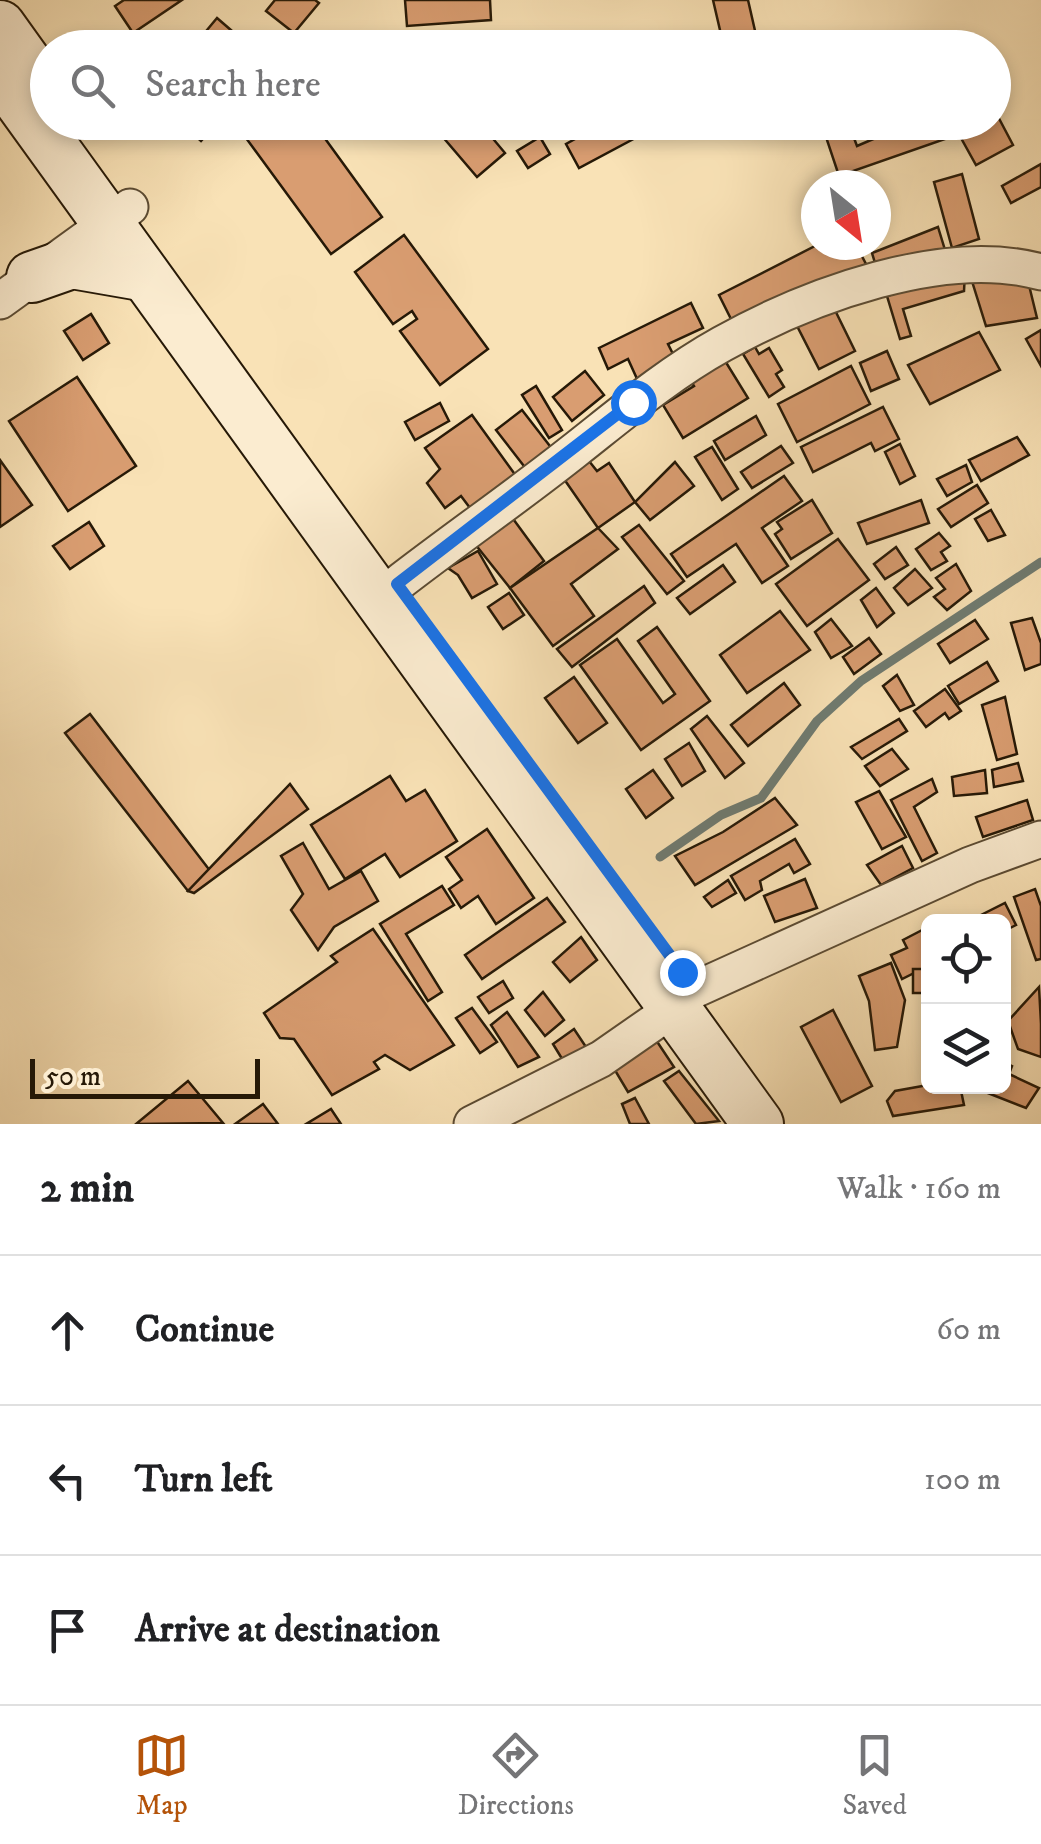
<!DOCTYPE html>
<html lang="en">
<head>
<meta charset="utf-8">
<style>
	body { margin:0; font-family:"IM FELL DW Pica",serif; background:#f2f2f2; color:#202124 }
	.controls { position:absolute; right:30px; bottom:30px; display:grid; overflow:hidden; border-radius:15px; box-shadow:0 5px 15px #0003 }
	.controls button { width:90px; height:90px; display:grid; place-items:center; padding:0; border:0; border-bottom:2px solid #e0e0e0; background:#fff; color:#202124; font:50px sans-serif }
	.compass { position:absolute; left:801px; top:170px; width:90px; height:90px; border-radius:50%; background:#fff; box-shadow:0 5px 15px #0003; rotate:150deg }
	.scale { position:absolute; left:30px; bottom:25px; width:230px; box-sizing:border-box; padding-left:10px; border:5px solid #261907; border-top:0; font-size:28px; line-height:35px; white-space:nowrap; color:#261907; -webkit-text-stroke:8px #fbecd0; paint-order:stroke }
	.stop { position:absolute; width:30px; height:30px; margin:-22px; border:8px solid #1a73e8; border-radius:50%; background:#fff }
	.stop.end { background:#1a73e8; border-color:#fff; box-shadow:0 2px 10px #0008 }
	.list { margin:0; padding:0; list-style:none }
	h2 { display:flex; justify-content:space-between; align-items:center; height:130px; margin:0; padding:0 40px; font-size:42px }
	h2 small { font-size:32px; font-weight:400; color:#757577 }
	.list li { display:grid; grid-template-columns:65px 1fr auto; gap:30px; align-items:center; box-sizing:border-box; height:150px; padding:0 40px; border-top:2px solid #e0e0e0 }
	.list b { display:block; font-size:38px; white-space:nowrap }
	.list em { font-size:32px; font-style:normal; color:#757577 }
	.icon { flex:none; width:55px; height:55px; fill:none; stroke:currentColor; stroke-width:2; stroke-linecap:round; stroke-linejoin:round }
	.map { position:relative; flex:none; width:1041px; height:1124px; overflow:hidden }
	.search { position:absolute; background:#fff; box-shadow:0 5px 15px #0003; left:30px; right:30px; top:30px; height:110px; display:flex; align-items:center; gap:25px; box-sizing:border-box; padding:0 35px; border-radius:55px; color:#757577; font-size:38px }
	.sheet { height:580px; background:#fff }
	nav { display:flex; justify-content:space-around; align-items:center; box-sizing:border-box; height:140px; border-top:2px solid #e0e0e0; background:#fff; font-size:28px; color:#757577 }
	nav a { display:grid; justify-items:center; gap:5px }
	nav .on { color:#b45309 }
	.map>svg:first-child { display:block }
	.lines { fill:none; stroke-linecap:round; stroke-linejoin:round }
	.stream { stroke:#6f7b71; stroke-width:9 }
	.building { fill:#d99d71; stroke:#261907; stroke-width:2.5 }
	.street-casing { stroke:#5b4b33; stroke-width:39 }
	.secondary-casing { stroke:#261907; stroke-width:54 }
	.street { stroke:#fbecd0; stroke-width:35 }
	.secondary { stroke:#fbecd0; stroke-width:50 }
	.route { stroke:#1a73e8; stroke-width:12 }
</style>
</head>
<body>
<div class="map">
<svg width="1041" height="1124" viewBox="0 0 1041 1124">
	<rect width="100%" height="100%" fill="#f9e2b6"/>
	<filter id="stains"><feTurbulence type="fractalNoise" baseFrequency=".002" numOctaves="4"/><feColorMatrix values="0 0 0 0 .2 0 0 0 0 .09 0 0 0 0 .02 0 0 0 .5 -.17"/></filter>
	<radialGradient id="worn" r=".72"><stop offset=".6" stop-color="#630" stop-opacity="0"/><stop offset="1" stop-color="#630" stop-opacity=".3"/></radialGradient>
	<g class="lines">
		<polyline class="stream" points="660,857 721,815 761,798 817,721 861,681 1041,562"/>
	</g>
	<g class="building">
		<polygon points="124,0 182,0 133,33 115,6"/>
		<polygon points="275,0 315,0 319,3 294,33 266,11"/>
		<polygon points="405,0 490,0 491,20 407,26"/>
		<polygon points="713,0 748,0 756,35 723,43"/>
		<polygon points="217,18 232,31 218,48 204,48 197,42"/>
		<polygon points="994,109 1013,145 976,165 956,129 967,122 994,122"/>
		<polygon points="180,122 218,122 201,141"/>
		<polygon points="266,122 313,122 382,217 331,254 246,138"/>
		<polygon points="430,122 479,122 505,153 477,177"/>
		<polygon points="606,122 651,122 654,128 579,168 566,144"/>
		<polygon points="821,122 848,122 857,146 913,122 939,122 945,139 839,176"/>
		<polygon points="540,137 550,154 528,168 517,151"/>
		<polygon points="1041,164 1041,187 1011,203 1002,186"/>
		<polygon points="962,174 979,239 952,248 934,182"/>
		<polygon points="938,227 945,250 878,273 872,253"/>
		<polygon points="404,235 488,349 440,385 400,331 417,319 412,311 393,324 355,272"/>
		<polygon points="817,245 856,245 866,264 736,329 719,295"/>
		<polygon points="965,272 964,291 903,309 911,336 900,339 887,296"/>
		<polygon points="1027,277 1037,318 986,326 971,278"/>
		<polygon points="831,302 855,351 819,369 794,320"/>
		<polygon points="691,303 703,328 668,344 677,362 638,381 628,359 608,369 599,348"/>
		<polygon points="91,314 109,343 83,360 64,331"/>
		<polygon points="1041,330 1041,366 1026,339"/>
		<polygon points="979,332 1000,370 930,404 908,365"/>
		<polygon points="755,347 759,354 769,348 782,370 776,374 784,387 769,397 743,354"/>
		<polygon points="719,351 748,398 683,438 663,405 694,386 685,372"/>
		<polygon points="887,351 899,379 871,391 860,363"/>
		<polygon points="851,366 870,404 797,442 778,404"/>
		<polygon points="585,371 604,395 572,421 553,397"/>
		<polygon points="77,377 136,466 68,511 9,421"/>
		<polygon points="536,386 562,430 549,438 522,395"/>
		<polygon points="440,403 449,421 415,440 405,422"/>
		<polygon points="883,407 899,439 875,451 871,443 813,472 801,447"/>
		<polygon points="522,410 553,450 527,470 496,430"/>
		<polygon points="472,415 519,480 473,512 461,496 445,508 427,483 440,469 425,448"/>
		<polygon points="756,416 766,435 725,460 714,441"/>
		<polygon points="1017,437 1029,455 981,481 969,460"/>
		<polygon points="900,444 915,476 900,484 885,452"/>
		<polygon points="781,446 793,463 752,488 741,472"/>
		<polygon points="712,447 738,489 722,500 695,457"/>
		<polygon points="0,460 32,505 0,527"/>
		<polygon points="589,461 597,471 609,463 635,502 598,528 564,479"/>
		<polygon points="675,462 694,486 650,520 635,502"/>
		<polygon points="966,465 972,482 947,496 937,479"/>
		<polygon points="784,476 802,501 762,528 788,566 762,583 736,544 687,577 671,554"/>
		<polygon points="977,485 988,503 951,527 938,509"/>
		<polygon points="812,500 832,533 791,559 775,534 782,529 777,522"/>
		<polygon points="921,500 929,523 867,544 858,523"/>
		<polygon points="991,510 1005,535 988,541 975,519"/>
		<polygon points="511,516 544,561 510,588 475,544"/>
		<polygon points="89,522 104,546 70,569 53,546"/>
		<polygon points="639,525 684,581 667,594 622,537"/>
		<polygon points="598,528 618,549 571,584 594,616 553,646 510,588"/>
		<polygon points="939,533 950,546 941,552 947,561 931,570 916,549"/>
		<polygon points="838,539 869,580 807,626 776,584"/>
		<polygon points="896,547 908,565 885,579 874,564"/>
		<polygon points="478,551 497,584 472,598 458,575 448,568"/>
		<polygon points="956,564 971,591 947,610 934,597 945,589 936,578"/>
		<polygon points="723,565 735,582 690,614 677,598"/>
		<polygon points="915,569 932,588 908,605 894,588"/>
		<polygon points="644,586 655,603 572,667 557,649"/>
		<polygon points="876,588 894,613 877,627 861,600"/>
		<polygon points="509,593 524,615 503,629 488,607"/>
		<polygon points="780,611 810,650 747,693 720,655"/>
		<polygon points="1032,618 1041,643 1041,664 1025,670 1011,623"/>
		<polygon points="831,619 852,646 831,658 815,632"/>
		<polygon points="975,620 988,639 950,663 938,644"/>
		<polygon points="657,627 710,701 641,750 580,665 617,639 663,703 675,694 638,641"/>
		<polygon points="869,638 881,654 854,674 843,657"/>
		<polygon points="987,662 998,681 959,704 948,686"/>
		<polygon points="897,675 914,705 900,711 883,686"/>
		<polygon points="574,677 607,723 578,743 545,698"/>
		<polygon points="784,683 800,705 748,746 731,725"/>
		<polygon points="945,689 961,711 949,719 945,713 926,727 914,711"/>
		<polygon points="1005,697 1017,754 997,760 982,705"/>
		<polygon points="90,714 211,872 188,891 65,733"/>
		<polygon points="707,716 744,763 725,778 691,729"/>
		<polygon points="899,719 907,731 862,759 851,747"/>
		<polygon points="689,743 705,771 682,786 665,759"/>
		<polygon points="892,749 908,769 880,786 865,766"/>
		<polygon points="1018,763 1023,781 994,787 992,770"/>
		<polygon points="653,770 673,798 646,818 626,789"/>
		<polygon points="985,770 987,793 954,796 952,777"/>
		<polygon points="390,776 406,801 425,790 457,841 400,877 385,854 345,879 311,825"/>
		<polygon points="932,779 937,792 914,807 937,853 922,861 891,800"/>
		<polygon points="290,784 308,809 194,893 188,891"/>
		<polygon points="879,791 906,837 882,849 856,802"/>
		<polygon points="775,798 797,825 695,885 675,856 723,832"/>
		<polygon points="1027,800 1033,820 983,837 976,817"/>
		<polygon points="487,829 534,898 496,924 478,896 461,908 449,889 462,880 446,857"/>
		<polygon points="795,839 810,864 794,873 789,864 760,881 762,890 745,900 731,876"/>
		<polygon points="303,843 329,889 361,871 378,901 334,927 318,950 291,910 303,894 281,856"/>
		<polygon points="902,846 913,868 881,885 867,865"/>
		<polygon points="805,879 817,908 775,922 764,896"/>
		<polygon points="728,880 736,893 712,907 704,897"/>
		<polygon points="442,886 454,905 406,934 442,992 428,1001 380,924"/>
		<polygon points="1035,889 1041,906 1041,959 1036,960 1014,897"/>
		<polygon points="547,898 565,922 482,979 465,955"/>
		<polygon points="1005,903 1016,925 1004,931 1004,922 967,922"/>
		<polygon points="928,927 928,966 902,979 891,955 907,948 903,940"/>
		<polygon points="373,929 454,1045 410,1070 385,1055 374,1062 379,1069 332,1095 294,1039 280,1038 264,1013 337,962 331,956"/>
		<polygon points="581,937 597,960 570,982 553,962"/>
		<polygon points="891,963 905,1000 897,1047 875,1050 869,1001 859,976"/>
		<rect x="913" y="969" width="15" height="24"/>
		<polygon points="503,981 513,998 489,1013 478,997"/>
		<polygon points="1039,987 1041,1024 1041,1057 1018,1049 1008,1021"/>
		<polygon points="543,992 564,1020 545,1036 525,1010"/>
		<polygon points="472,1008 497,1042 480,1053 456,1018"/>
		<polygon points="833,1010 872,1086 841,1102 801,1027"/>
		<polygon points="507,1012 539,1057 518,1067 491,1025"/>
		<polygon points="574,1029 588,1050 564,1062 553,1044"/>
		<polygon points="656,1040 674,1067 628,1092 613,1067"/>
		<polygon points="1004,1062 1012,1066 1009,1074 1039,1088 1026,1108 970,1086 1004,1086"/>
		<polygon points="679,1071 719,1121 696,1124 664,1081"/>
		<polygon points="188,1081 223,1123 136,1124"/>
		<polygon points="928,1085 960,1086 964,1105 893,1116 887,1101 895,1091"/>
		<polygon points="635,1098 649,1124 630,1124 622,1104"/>
		<polygon points="263,1104 278,1124 235,1124"/>
		<polygon points="331,1109 341,1124 306,1124"/>
	</g>
	<g class="lines">
		<defs>
			<g id="street">
				<polyline points="0,301 130,207"/>
				<path d="M397 584C455 539 516 497 574 451 621 414 668 374 722 344 808 296 944 245 1041 272"/>
				<polyline points="694,990 970,865 1041,839"/>
				<polyline points="472,1124 601,1059 673,1009"/>
			</g>
			<g id="secondary">
				<polyline points="0,26 48,93"/>
				<polyline points="0,74 758,1124"/>
				<polyline points="32,277 72,263 141,275"/>
			</g>
		</defs>
		<use href="#street" class="street-casing"/>
		<use href="#secondary" class="secondary-casing"/>
		<use href="#street" class="street"/>
		<use href="#secondary" class="secondary"/>
	</g>
	<g class="lines">
		<polyline class="route" points="633,402 397,584 682,972"/>
	</g>
	<rect width="100%" height="100%" filter="url(#stains)"/>
	<rect width="100%" height="100%" fill="url(#worn)"/>
</svg>
<div class="controls">
<button><svg class="icon" aria-label="locate" viewBox="0 0 24 24"><circle cx="12" cy="12" r="6"/><path d="M12 2v4M12 18v4M2 12h4M18 12h4"/></svg></button>
<button><svg class="icon" aria-label="layers" viewBox="0 0 24 24"><path d="M12 4l9 5-9 5-9-5zM3 14l9 5 9-5"/></svg></button>
</div>
<svg class="compass" viewBox="-18 -18 36 36"><path d="M0-13l5 13h-10z" fill="#e53935"/><path d="M0 13l5-13h-10z" fill="#757577"/></svg>
<div class="scale">50 m</div>
<div class="stop" style="left:633px;top:402px"></div>
<div class="stop end" style="left:682px;top:972px"></div>
<div class="search"><svg class="icon" aria-label="search" viewBox="0 0 24 24"><circle cx="10" cy="10" r="6"/><path d="M15 15l6 6"/></svg>Search here</div>
</div>
<section class="sheet">
<h2>2 min<small>Walk · 160 m</small></h2>
<ul class="list">
<li><svg class="icon" aria-label="ahead" viewBox="0 0 24 24"><path d="M12 20V5M6 11l6-6 6 6"/></svg><div><b>Continue</b></div><em>60 m</em></li>
<li><svg class="icon" aria-label="left" viewBox="0 0 24 24"><path d="M17 20v-9H6M10 6l-5 5 5 5"/></svg><div><b>Turn left</b></div><em>100 m</em></li>
<li><svg class="icon" aria-label="arrive" viewBox="0 0 24 24"><path d="M6 21V4h12l-3 4 3 4H6"/></svg><div><b>Arrive at destination</b></div></li>
</ul>
</section>
<nav>
<a class="on"><svg class="icon" aria-label="map" viewBox="0 0 24 24"><path d="M3 6l6-2 6 2 6-2v14l-6 2-6-2-6 2zM9 4v14M15 6v14"/></svg>Map</a>
<a><svg class="icon" aria-label="directions" viewBox="0 0 24 24"><path d="M12 3l9 9-9 9-9-9zM9 14v-3h6M13 9l2 2-2 2"/></svg>Directions</a>
<a><svg class="icon" aria-label="saved" viewBox="0 0 24 24"><path d="M7 4h10v16l-5-4-5 4z"/></svg>Saved</a>
</nav>
</body>
</html>
